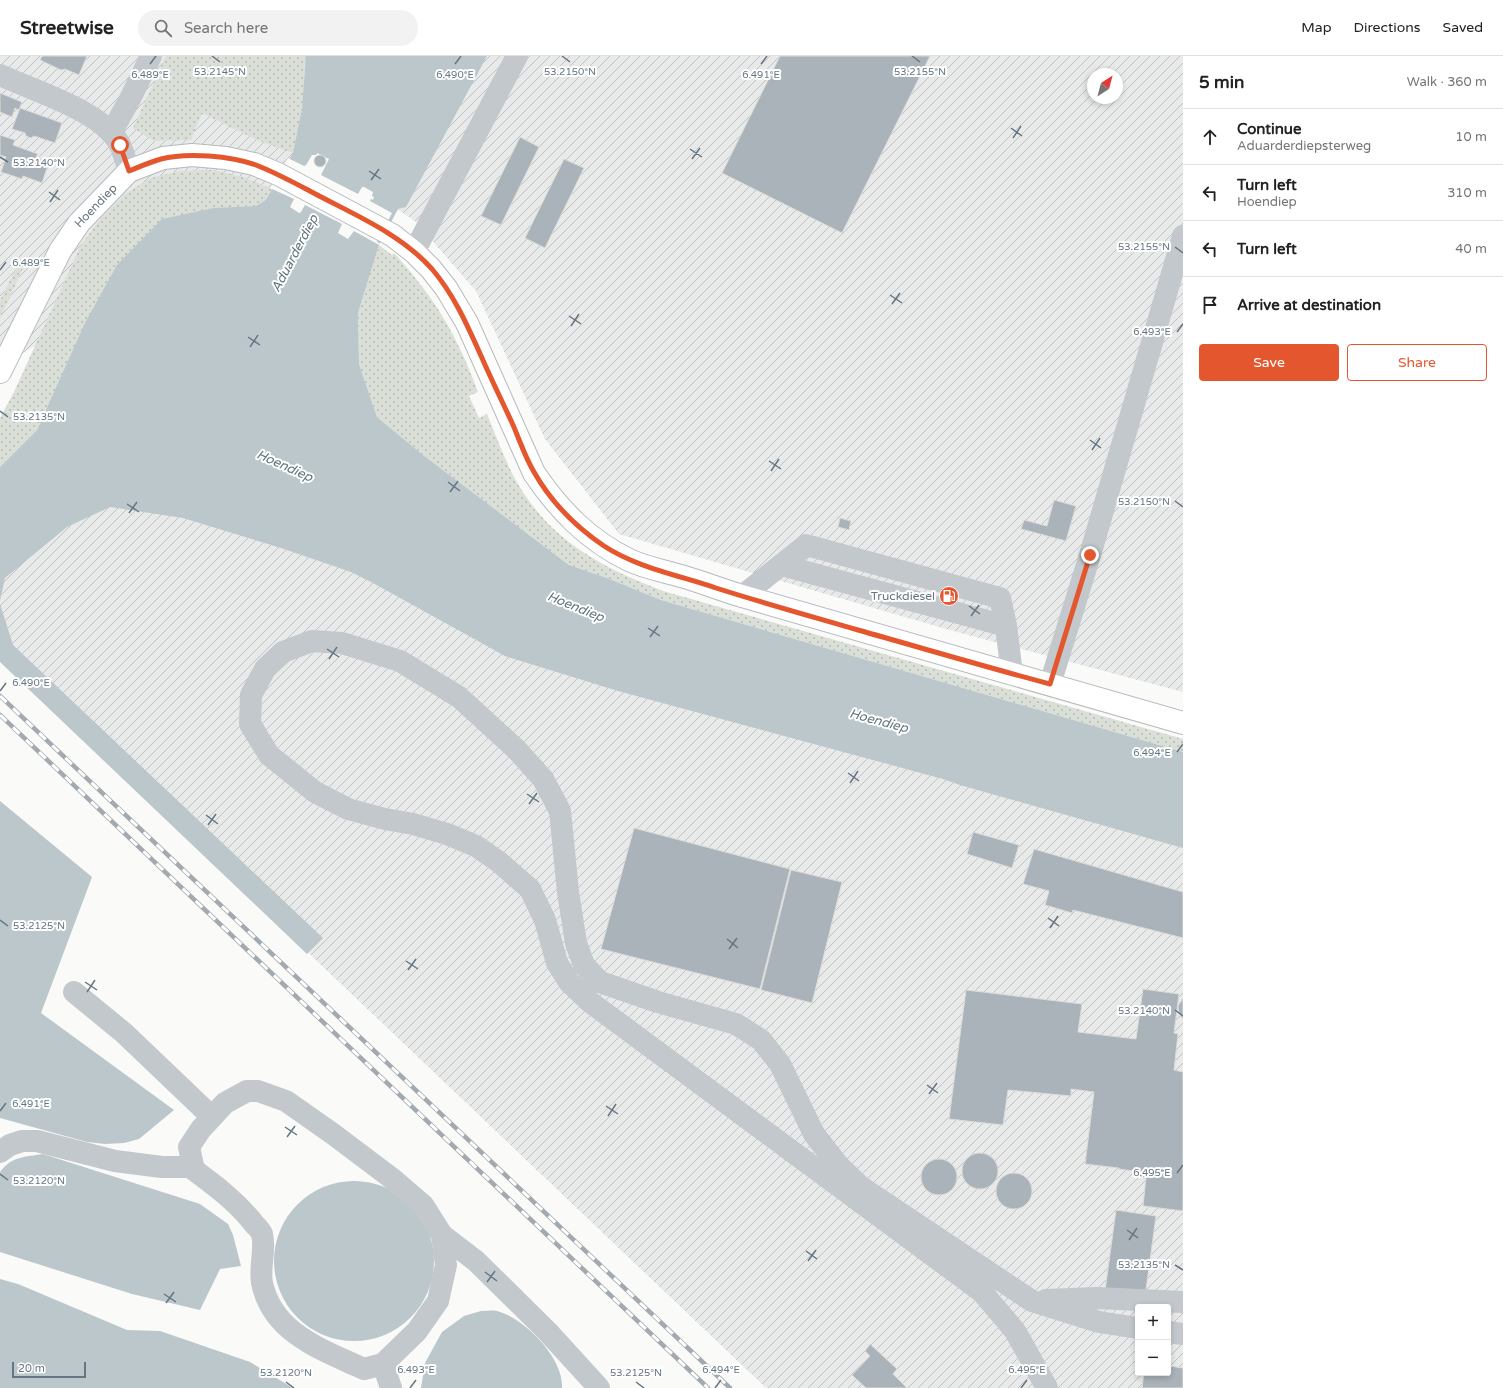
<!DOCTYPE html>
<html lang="en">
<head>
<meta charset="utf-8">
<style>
	body { margin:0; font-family:"Varela Round",sans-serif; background:#f2f2f2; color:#222 }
	.controls { position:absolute; right:12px; bottom:12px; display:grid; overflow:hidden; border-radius:4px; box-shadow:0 2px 6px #0003 }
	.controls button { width:36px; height:36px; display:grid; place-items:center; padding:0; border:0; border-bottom:1px solid #e0e0e0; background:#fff; color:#222; font:20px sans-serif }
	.compass { position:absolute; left:1087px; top:12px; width:36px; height:36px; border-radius:50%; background:#fff; box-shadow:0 2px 6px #0003; rotate:36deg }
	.scale { position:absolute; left:12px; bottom:10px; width:74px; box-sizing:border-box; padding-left:4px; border:2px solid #657683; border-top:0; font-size:11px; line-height:14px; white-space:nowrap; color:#657683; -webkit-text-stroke:3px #fff; paint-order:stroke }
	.stop { position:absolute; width:12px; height:12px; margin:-9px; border:3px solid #e4572e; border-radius:50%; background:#fff }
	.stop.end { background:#e4572e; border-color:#fff; box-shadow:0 1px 4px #0008 }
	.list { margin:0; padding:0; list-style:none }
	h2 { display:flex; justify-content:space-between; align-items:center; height:52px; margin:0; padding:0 16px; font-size:17px }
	h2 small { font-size:13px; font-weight:400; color:#767676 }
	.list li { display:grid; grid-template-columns:26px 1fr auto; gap:12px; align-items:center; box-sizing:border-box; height:56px; padding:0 16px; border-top:1px solid #e0e0e0 }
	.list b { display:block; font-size:15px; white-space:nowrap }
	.list p { margin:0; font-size:13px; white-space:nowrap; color:#767676 }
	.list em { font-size:13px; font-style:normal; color:#767676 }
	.actions { display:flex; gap:8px; padding:12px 16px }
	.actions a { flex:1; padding:9px 0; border:1px solid #e4572e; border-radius:4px; text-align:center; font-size:14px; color:#e4572e }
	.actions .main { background:#e4572e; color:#fff }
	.icon { flex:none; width:22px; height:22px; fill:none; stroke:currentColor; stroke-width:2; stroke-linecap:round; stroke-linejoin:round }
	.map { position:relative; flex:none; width:1183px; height:1332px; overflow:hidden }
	header { display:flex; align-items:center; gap:24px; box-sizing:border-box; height:56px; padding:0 20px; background:#fff; border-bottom:1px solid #e0e0e0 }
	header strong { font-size:19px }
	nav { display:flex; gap:22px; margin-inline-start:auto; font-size:14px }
	.search { width:280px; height:36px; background:#f2f2f2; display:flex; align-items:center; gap:10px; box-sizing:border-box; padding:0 14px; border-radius:22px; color:#767676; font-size:15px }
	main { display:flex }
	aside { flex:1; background:#fff }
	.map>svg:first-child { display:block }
	.industrial { fill:url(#industrial-furrows); fill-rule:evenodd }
	.grass { fill:url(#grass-dots) }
	.water { fill:#bbc7cb }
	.pier { fill:#fafaf8 }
	.building { fill:#aab3b9; stroke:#dcdcda }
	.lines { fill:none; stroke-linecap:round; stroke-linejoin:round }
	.major-casing { stroke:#b5babe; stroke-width:24 }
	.minor { stroke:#c3c8cc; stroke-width:22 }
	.major { stroke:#fff; stroke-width:22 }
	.rail-casing { stroke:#a2aab0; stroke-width:4.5 }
	.rail { stroke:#fff; stroke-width:3; stroke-dasharray:9; stroke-linecap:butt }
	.route { stroke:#e4572e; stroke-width:5 }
	.ticks { fill:none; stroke:#657683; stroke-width:1.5 }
	.labels { text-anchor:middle; stroke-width:4; stroke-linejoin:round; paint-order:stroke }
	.street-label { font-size:12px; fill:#657683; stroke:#fff }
	.poi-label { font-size:12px; fill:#657683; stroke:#fff; text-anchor:end }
	.water-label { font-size:13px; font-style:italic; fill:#60757c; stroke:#fff }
	.ticks-label { font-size:10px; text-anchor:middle; fill:#657683; stroke:#fff; stroke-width:4; stroke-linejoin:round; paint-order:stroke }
</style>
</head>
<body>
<header>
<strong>Streetwise</strong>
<div class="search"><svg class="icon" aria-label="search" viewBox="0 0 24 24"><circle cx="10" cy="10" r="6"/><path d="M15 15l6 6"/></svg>Search here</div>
<nav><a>Map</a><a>Directions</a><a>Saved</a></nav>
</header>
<main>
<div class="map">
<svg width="1183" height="1332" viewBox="0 0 1183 1332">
	<defs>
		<pattern id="industrial-furrows" width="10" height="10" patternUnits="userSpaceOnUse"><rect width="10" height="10" fill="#e8e9e9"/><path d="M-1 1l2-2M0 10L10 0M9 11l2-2" fill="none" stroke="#c0c1c2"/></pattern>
		<pattern id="grass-dots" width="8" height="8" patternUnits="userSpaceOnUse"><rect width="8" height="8" fill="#dadfd7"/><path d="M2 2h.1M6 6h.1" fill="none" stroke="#b4b9b4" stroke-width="1.8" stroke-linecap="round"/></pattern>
	</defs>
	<rect width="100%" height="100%" fill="#fafaf8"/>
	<g class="industrial">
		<path d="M0 0H1183V636L946 573 619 478 545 383 476 235 416 166 337 112 4 308 0 312ZM1093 18H1117V42H1093Z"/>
		<path d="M83 429 364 499 1183 789V1332H766L319 907 11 602 0 589V511ZM1138 1251H1168V1317H1138Z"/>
	</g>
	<g class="grass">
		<polygon points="166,0 306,0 302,53 293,97 257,84 202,57 191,84 154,85 133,72"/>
		<polygon points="214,114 243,121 272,133 266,144 256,150 214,152 53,339 37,374 0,411 0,362 14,336 81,189 102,161 125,138 151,122 179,115"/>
		<path d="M379 189 392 199 394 197C435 242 457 279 478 336L469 340 479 362 487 358C496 380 504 402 515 423 550 485 599 510 663 535L1183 683V696L661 544 607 522 569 509 423 399 377 361 359 308 358 257Z"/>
		<polygon points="19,206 24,210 0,263 0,245"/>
	</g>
	<g class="water">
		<polygon points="306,0 487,0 406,151 398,153 379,189 358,257 359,308 377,361 423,399 569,509 607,522 661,544 1183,696 1183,792 960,729 943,723 618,635 505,600 373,527 351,516 281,492 183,462 110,451 67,471 5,522 0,545 0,411 37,374 85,267 117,209 162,163 214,152 256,150 266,144 293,97 302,53"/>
		<polygon points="0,548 13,589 323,882 307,898 0,606"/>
		<polygon points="0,745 92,821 41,957 174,1054 139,1083 124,1087 105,1088 87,1086 0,1062"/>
		<path d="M43 1098 200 1148 228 1168 233 1179 241 1210 220 1213 200 1254 132 1238 0 1196V1116C12 1100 25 1101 43 1098Z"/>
		<circle cx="354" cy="1205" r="80"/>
		<polygon points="0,1223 18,1228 127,1274 160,1275 250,1306 293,1332 0,1332"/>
		<path d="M481 1255C486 1255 492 1254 497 1255 524 1262 564 1302 562 1332H421L425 1307 442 1276 464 1260Z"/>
	</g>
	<polygon class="pier" points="317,97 329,103 321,119 358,138 362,131 364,131 373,136 372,140 374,141 373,144 371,143 370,145 392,157 377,186 381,188 381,190 354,175 348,183 338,177 342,168 305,149 301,156 299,157 290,151 294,143 270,132 288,102 304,110 306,109 312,99 316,99"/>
	<g class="building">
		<polygon points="42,0 87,0 79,19 65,13 61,14 40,4"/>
		<polygon points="780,0 930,0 842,177 722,117"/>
		<polygon points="0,37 22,46 19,54 15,52 12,61 0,56"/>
		<polygon points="20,52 62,67 55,87 34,80 31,82 26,80 25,77 12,73"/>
		<polygon points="0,79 15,84 13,89 38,98 36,101 49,106 42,127 23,120 22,123 1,116 6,101 0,99"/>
		<polygon points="520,81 539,91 501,169 481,160"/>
		<circle cx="320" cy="105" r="6"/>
		<polygon points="564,103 584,112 545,192 525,182"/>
		<polygon points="1054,444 1076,450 1066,485 1021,473 1024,464 1047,470"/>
		<polygon points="840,462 851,465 849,474 838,471"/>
		<polygon points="634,772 790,813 760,933 601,893"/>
		<polygon points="973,776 1019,789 1012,812 967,798"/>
		<polygon points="1034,793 1183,836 1183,882 1073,854 1072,857 1045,849 1049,835 1023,828"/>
		<polygon points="791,814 842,826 812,947 761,934"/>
		<polygon points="1143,933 1179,938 1174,977 1178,978 1174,1014 1183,1016 1183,1155 1143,1150 1146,1122 1140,1121 1140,1116 1119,1113 1119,1112 1085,1108 1094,1036 1071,1033 1071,1040 1008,1034 1003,1069 949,1063 966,934 1082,948 1078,976 1136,983"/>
		<polygon points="1183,942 1183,963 1179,958 1178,950"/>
		<circle cx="980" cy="1115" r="18"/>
		<circle cx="939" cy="1121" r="18"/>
		<circle cx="1014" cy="1135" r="18"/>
		<polygon points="1116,1154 1156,1160 1145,1241 1105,1235"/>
		<polygon points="870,1288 897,1313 893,1318 907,1332 866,1332 852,1319 870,1300 865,1295"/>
		<polygon points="1168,1294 1171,1295 1169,1310 1183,1312 1183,1332 1142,1332 1144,1317 1168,1317"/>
	</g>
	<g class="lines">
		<defs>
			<g id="major">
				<path id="s1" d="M0 316 60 195 79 167 129 115 163 102 192 99 226 102 254 108 278 118 392 179 414 196 431 213 446 232 467 267 534 417C559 454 588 484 629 504 646 512 664 515 681 520 702 526 722 534 742 540L1183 667"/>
			</g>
		</defs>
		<use href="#major" class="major-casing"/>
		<g class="minor">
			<path d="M0 19C34 35 103 55 120 89 124 97 126 107 129 115"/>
			<polyline points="111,77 130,43 151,0"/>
			<polyline points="414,196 517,0"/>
			<polyline points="781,509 806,489 1000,542 1006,570"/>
			<polyline points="742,540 781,509 1006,570 1012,618"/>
			<polyline points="1050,628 1090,499 1183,180"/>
			<polyline points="74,936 124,977 212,1061"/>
			<path d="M247 1035H258L286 1045 333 1078 394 1124 423 1149 442 1179 446 1209 438 1245 417 1275 383 1308 364 1313C323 1294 273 1278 262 1227 259 1211 266 1194 262 1178 261 1175 257 1171 255 1169 238 1147 216 1130 194 1114L189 1091 201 1073 225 1047Z"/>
			<polyline points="0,1096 10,1089 22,1085 37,1085 115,1105 162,1111 193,1111"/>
			<polyline points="442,1179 476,1205 547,1275 599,1332"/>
			<polyline points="1046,1244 1097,1242 1183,1246"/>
			<polyline points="1168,1276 1183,1278"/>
			<polyline points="383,1308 391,1332"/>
			<polyline points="1047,1332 1015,1275 982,1236 590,946 569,926 557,907 545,864 530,833 499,806 476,790 447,778 413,768 385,763 348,753 315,736 269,699 250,668 251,639 265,613 283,596 312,585 342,587 400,605 459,641 517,694 543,723 560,755 568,836 576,887 584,909 600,926 658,946 736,968 761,984 780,1008 814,1078 838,1109 861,1131 1032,1245 1099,1266 1138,1272"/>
		</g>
		<use href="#major" class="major"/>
		<defs>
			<g id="rail">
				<polyline points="0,640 730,1332"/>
				<polyline points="0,659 708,1332"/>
			</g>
		</defs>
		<use href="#rail" class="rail-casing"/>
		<use href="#rail" class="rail"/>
	</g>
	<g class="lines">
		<path class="route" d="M120 89 129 115C139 111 150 106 161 103 187 96 231 100 256 109 274 116 291 125 308 134 350 157 399 176 432 213 455 240 468 271 482 302 492 325 503 347 513 369 520 385 525 401 534 416 551 446 576 471 604 490 638 512 678 519 716 532 763 547 810 560 858 574 922 592 986 611 1050 628L1090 499"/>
	</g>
	<path class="ticks" d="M212 0 220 6M562 0 570 6M912 0 920 6M150 8 156 0M455 8 461 0M761 8 767 0M1011 72 1022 80M1013 82 1021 70M690 93 702 101M0 101 8 106M692 103 700 92M369 115 381 123M371 124 379 113M49 136 60 144M50 146 58 134M1175 191 1183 197M0 214 6 206M890 239 902 247M892 248 900 237M569 260 581 268M571 270 579 258M1177 276 1183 268M248 281 260 289M250 291 258 279M0 355 8 361M1090 384 1101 392M1092 394 1100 382M769 405 781 413M771 415 779 403M448 426 460 435M450 436 458 425M1175 445 1183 451M127 448 139 456M129 457 137 446M969 550 980 558M971 560 979 549M648 572 660 580M650 581 658 570M327 593 339 601M329 603 337 591M0 635 6 627M1177 696 1183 688M848 717 859 725M850 727 858 715M527 738 539 746M529 748 537 737M206 759 218 768M208 769 216 758M1048 862 1059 870M0 864 8 870M1050 872 1058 860M727 883 738 892M729 893 737 882M406 905 418 913M408 914 416 903M85 926 97 934M87 936 95 924M1175 954 1183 960M927 1029 938 1037M929 1038 937 1027M606 1050 618 1058M0 1055 6 1047M608 1060 616 1048M285 1071 297 1079M287 1081 295 1070M1177 1117 1183 1109M0 1118 8 1124M1127 1174 1138 1182M1129 1184 1137 1172M806 1195 817 1203M808 1205 816 1194M1175 1209 1183 1214M485 1216 497 1225M487 1226 495 1215M164 1238 176 1246M166 1247 174 1236M286 1326 294 1332M636 1326 644 1332M410 1332 416 1324M715 1332 721 1324M1021 1332 1027 1324"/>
	<defs>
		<symbol id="fuel-disc" viewBox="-11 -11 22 22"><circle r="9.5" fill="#e4572e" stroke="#fff"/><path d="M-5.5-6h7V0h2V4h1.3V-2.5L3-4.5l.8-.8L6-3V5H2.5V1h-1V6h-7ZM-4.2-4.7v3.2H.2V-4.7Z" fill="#fff"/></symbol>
	</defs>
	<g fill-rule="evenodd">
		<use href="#fuel-disc" x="938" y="529" width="22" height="22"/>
	</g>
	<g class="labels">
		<g class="street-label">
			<text dy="4" stroke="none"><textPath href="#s1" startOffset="193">Hoendiep</textPath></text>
		</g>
		<g class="poi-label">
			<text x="935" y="544">Truckdiesel</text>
		</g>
		<g class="water-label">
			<text transform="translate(294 197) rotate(-62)" y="5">Aduarderdiep</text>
			<text transform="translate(285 409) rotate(24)" y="5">Hoendiep</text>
			<text transform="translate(576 550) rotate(22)" y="5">Hoendiep</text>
			<text transform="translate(879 664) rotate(15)" y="5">Hoendiep</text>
		</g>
	</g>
	<g class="ticks-label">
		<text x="570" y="19">53.2150°N</text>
		<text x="220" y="19">53.2145°N</text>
		<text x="920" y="19">53.2155°N</text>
		<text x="150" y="22">6.489°E</text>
		<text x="455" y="22">6.490°E</text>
		<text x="761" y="22">6.491°E</text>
		<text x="39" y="110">53.2140°N</text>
		<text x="1144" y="194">53.2155°N</text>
		<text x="31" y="210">6.489°E</text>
		<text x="1152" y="279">6.493°E</text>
		<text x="39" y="364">53.2135°N</text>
		<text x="1144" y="449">53.2150°N</text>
		<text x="31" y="630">6.490°E</text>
		<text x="1152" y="700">6.494°E</text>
		<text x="39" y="873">53.2125°N</text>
		<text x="1144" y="958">53.2140°N</text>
		<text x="31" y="1051">6.491°E</text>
		<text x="1152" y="1120">6.495°E</text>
		<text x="39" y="1128">53.2120°N</text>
		<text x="1144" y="1212">53.2135°N</text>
		<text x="416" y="1317">6.493°E</text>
		<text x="721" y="1317">6.494°E</text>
		<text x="1027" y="1317">6.495°E</text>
		<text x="286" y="1320">53.2120°N</text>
		<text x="636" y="1320">53.2125°N</text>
	</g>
</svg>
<div class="controls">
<button>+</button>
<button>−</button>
</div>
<svg class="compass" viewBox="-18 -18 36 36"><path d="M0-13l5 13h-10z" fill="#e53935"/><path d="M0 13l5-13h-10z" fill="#767676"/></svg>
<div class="scale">20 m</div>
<div class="stop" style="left:120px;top:89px"></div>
<div class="stop end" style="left:1090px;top:499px"></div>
</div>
<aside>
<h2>5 min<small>Walk · 360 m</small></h2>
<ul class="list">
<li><svg class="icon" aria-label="ahead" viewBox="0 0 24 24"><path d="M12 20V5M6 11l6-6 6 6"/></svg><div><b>Continue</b><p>Aduarderdiepsterweg</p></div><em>10 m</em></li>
<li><svg class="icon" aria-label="left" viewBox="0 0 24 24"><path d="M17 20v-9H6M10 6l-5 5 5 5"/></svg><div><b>Turn left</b><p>Hoendiep</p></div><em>310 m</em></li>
<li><svg class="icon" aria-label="left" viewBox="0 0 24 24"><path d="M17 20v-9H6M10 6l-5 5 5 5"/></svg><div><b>Turn left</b></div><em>40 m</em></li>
<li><svg class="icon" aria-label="arrive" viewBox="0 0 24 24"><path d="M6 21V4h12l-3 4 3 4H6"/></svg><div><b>Arrive at destination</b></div></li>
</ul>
<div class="actions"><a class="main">Save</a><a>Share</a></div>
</aside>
</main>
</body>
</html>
